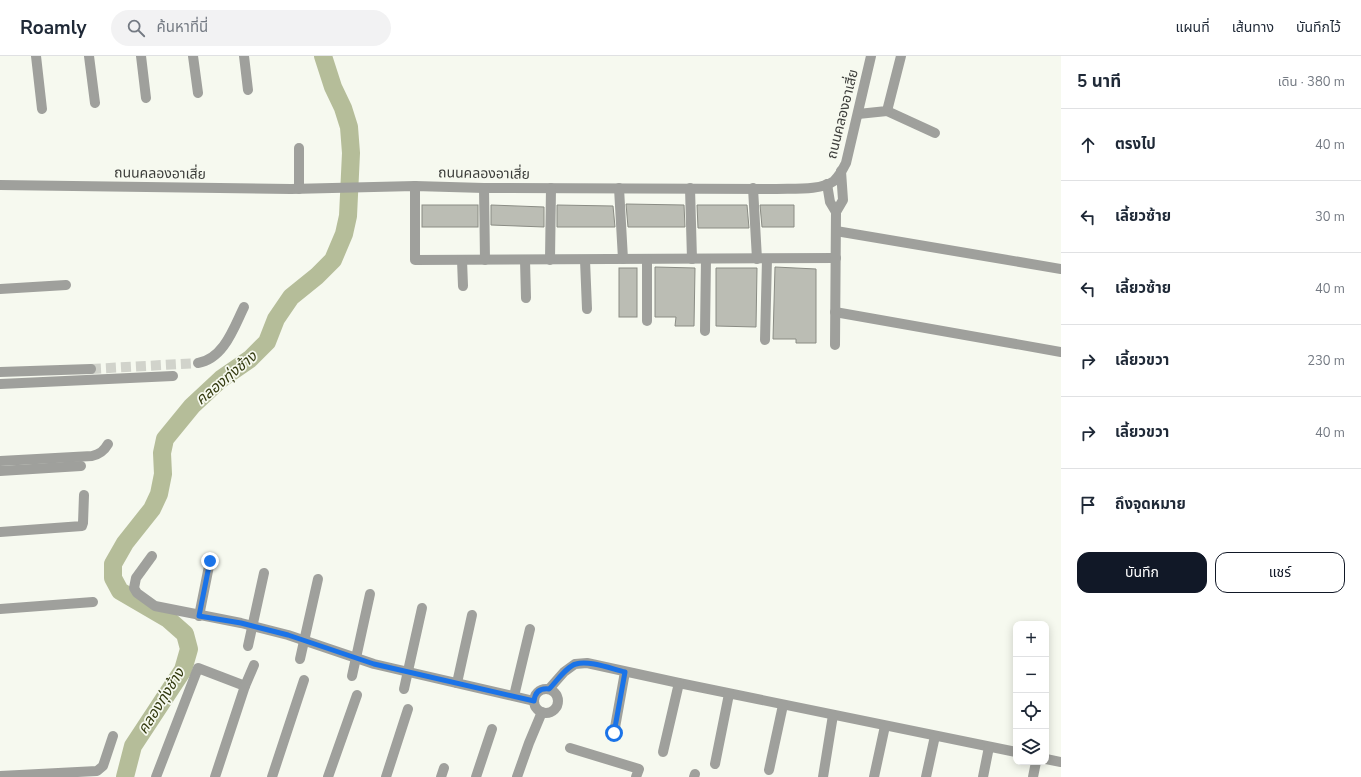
<!DOCTYPE html>
<html lang="th">
<head>
<meta charset="utf-8">
<style>
	body { margin:0; font-family:"Nunito Sans","Noto Sans Thai",sans-serif; background:#f2f2f3; color:#1f2937 }
	.controls { position:absolute; right:12px; bottom:12px; display:grid; overflow:hidden; border-radius:8px; box-shadow:0 2px 10px #0003 }
	.controls button { width:36px; height:36px; display:grid; place-items:center; padding:0; border:0; border-bottom:1px solid #e0e1e3; background:#fff; color:#1f2937; font:20px sans-serif }
	.stop { position:absolute; width:12px; height:12px; margin:-9px; border:3px solid #1a73e8; border-radius:50%; background:#fff }
	.stop.end { background:#1a73e8; border-color:#fff; box-shadow:0 1px 4px #0008 }
	.list { margin:0; padding:0; list-style:none }
	h2 { display:flex; justify-content:space-between; align-items:center; height:52px; margin:0; padding:0 16px; font-size:17px }
	h2 small { font-size:13px; font-weight:400; color:#747a83 }
	.list li { display:grid; grid-template-columns:26px 1fr auto; gap:12px; align-items:center; box-sizing:border-box; height:72px; padding:0 16px; border-top:1px solid #e0e1e3 }
	.list b { display:block; font-size:15px; white-space:nowrap }
	.list em { font-size:13px; font-style:normal; color:#747a83 }
	.actions { display:flex; gap:8px; padding:12px 16px }
	.actions a { flex:1; padding:9px 0; border:1px solid #111827; border-radius:12px; text-align:center; font-size:14px; color:#111827 }
	.actions .main { background:#111827; color:#fff }
	.icon { flex:none; width:22px; height:22px; fill:none; stroke:currentColor; stroke-width:2; stroke-linecap:round; stroke-linejoin:round }
	.map { position:relative; flex:none; width:1061px; height:721px; overflow:hidden }
	header { display:flex; align-items:center; gap:24px; box-sizing:border-box; height:56px; padding:0 20px; background:#fff; border-bottom:1px solid #e0e1e3 }
	header strong { font-size:19px }
	nav { display:flex; gap:22px; margin-inline-start:auto; font-size:14px }
	.search { width:280px; height:36px; background:#f2f2f3; display:flex; align-items:center; gap:10px; box-sizing:border-box; padding:0 14px; border-radius:22px; color:#747a83; font-size:15px }
	main { display:flex }
	aside { flex:1; background:#fff }
	.map>svg:first-child { display:block }
	.lines { fill:none; stroke-linecap:round; stroke-linejoin:round }
	.river { stroke:#b5bd99; stroke-width:18 }
	.building { fill:#bbbdb4; stroke:#8a8c84 }
	.minor-tunnel { stroke:#d1d3cb; stroke-width:10; stroke-dasharray:10 5; stroke-linecap:butt }
	.minor { stroke:#9fa09c; stroke-width:10 }
	.route { stroke:#1a73e8; stroke-width:5 }
	.labels { text-anchor:middle; stroke-width:3.5; stroke-linejoin:round; paint-order:stroke }
	.street-label { font-size:14px; fill:#3b3c39; stroke:#f6f9ef }
	.water-label { font-size:15px; font-style:italic; fill:#32390e; stroke:#f6f9ef }
</style>
</head>
<body>
<header>
<strong>Roamly</strong>
<div class="search"><svg class="icon" aria-label="search" viewBox="0 0 24 24"><circle cx="10" cy="10" r="6"/><path d="M15 15l6 6"/></svg>ค้นหาที่นี่</div>
<nav><a>แผนที่</a><a>เส้นทาง</a><a>บันทึกไว้</a></nav>
</header>
<main>
<div class="map">
<svg width="1061" height="721" viewBox="0 0 1061 721">
	<rect width="100%" height="100%" fill="#f6f9ef"/>
	<g class="lines">
		<polyline class="river" points="125,721 133,690 183,614 189,593 185,578 168,563 120,535 113,522 113,508 125,487 152,453 159,438 163,418 162,397 165,383 192,350 221,323 250,303 267,286 276,263 291,241 317,220 333,204 344,178 348,160 351,97 349,71 343,52 333,31 323,0"/>
	</g>
	<g class="building">
		<polygon points="626,148 684,149 685,171 628,171"/>
		<rect x="422" y="149" width="56" height="22"/>
		<polygon points="491,149 544,151 544,171 491,169"/>
		<polygon points="557,149 613,150 615,171 557,171"/>
		<polygon points="697,149 747,149 749,172 698,172"/>
		<polygon points="760,149 794,149 794,171 762,171"/>
		<polygon points="655,211 695,212 694,270 675,270 676,261 655,261"/>
		<polygon points="775,211 816,213 816,287 796,287 796,283 773,283"/>
		<rect x="619" y="212" width="18" height="49"/>
		<polygon points="716,212 757,212 756,271 716,270"/>
	</g>
	<g class="lines">
		<polyline class="minor-tunnel" points="91,313 198,307"/>
		<g class="minor">
			<polyline points="36,0 42,53"/>
			<polyline points="89,0 95,47"/>
			<polyline points="141,0 146,42"/>
			<polyline points="193,0 198,37"/>
			<polyline points="244,0 248,34"/>
			<polyline points="887,55 935,77"/>
			<polyline points="858,58 887,55 901,0"/>
			<polyline points="827,128 830,146 836,156"/>
			<path d="M0 129 291 133 415 130 484 132 774 133C791 132 820 135 834 125 839 120 843 113 846 107L871 0"/>
			<polyline points="415,130 415,204 836,202"/>
			<polyline points="484,132 485,204"/>
			<polyline points="619,132 623,203"/>
			<polyline points="690,132 692,203"/>
			<polyline points="753,132 757,203"/>
			<polyline points="299,133 299,92"/>
			<polyline points="836,175 1061,213"/>
			<polyline points="647,203 647,265"/>
			<polyline points="462,204 463,230"/>
			<polyline points="525,204 526,242"/>
			<polyline points="550,204 551,132"/>
			<polyline points="585,204 587,253"/>
			<polyline points="0,233 66,229"/>
			<polyline points="835,256 1061,296"/>
			<polyline points="705,275 706,203"/>
			<polyline points="765,284 767,203"/>
			<polyline points="835,289 836,156 843,144 841,115"/>
			<path d="M198 307C224 303 234 271 244 251"/>
			<polyline points="0,316 91,313"/>
			<polyline points="0,328 173,320"/>
			<path d="M0 405 92 400C100 398 104 395 108 388"/>
			<polyline points="0,415 81,410"/>
			<polyline points="0,476 82,470 83,467 84,439"/>
			<polyline points="152,500 136,522 134,532 137,537 155,550 241,567 288,579 374,608 534,645"/>
			<polyline points="0,553 93,546"/>
			<polyline points="199,560 210,505"/>
			<polyline points="248,590 264,517"/>
			<polyline points="300,603 318,523"/>
			<polyline points="352,620 370,538"/>
			<polyline points="457,627 472,559"/>
			<polyline points="404,633 422,552"/>
			<polyline points="549,633 564,616 575,608 587,607 679,627 1016,696"/>
			<circle cx="546" cy="645" r="12"/>
			<polyline points="514,640 530,573"/>
			<polyline points="614,677 625,616"/>
			<polyline points="570,692 639,713 636,721"/>
			<polyline points="663,696 679,627"/>
			<polyline points="1046,703 1061,706"/>
			<polyline points="715,708 729,638"/>
			<polyline points="769,714 783,649"/>
			<polyline points="0,720 97,715 103,710 113,680"/>
			<polyline points="156,721 198,612 245,630"/>
			<polyline points="215,721 245,630 254,609"/>
			<polyline points="272,721 304,624"/>
			<polyline points="328,721 357,639"/>
			<polyline points="386,721 408,653"/>
			<polyline points="441,721 444,712"/>
			<polyline points="476,721 492,673"/>
			<polyline points="517,721 529,687 542,656"/>
			<polyline points="694,721 695,718"/>
			<polyline points="823,721 833,659"/>
			<polyline points="874,721 885,670"/>
			<polyline points="926,721 935,680"/>
			<polyline points="983,721 989,691"/>
			<polyline points="1033,721 1036,706"/>
		</g>
	</g>
	<g class="lines">
		<path class="route" d="M210 505 199 560 241 567 288 579 374 608 534 645C535 636 540 632 549 633 556 626 567 610 576 608 589 604 612 613 625 616L614 677"/>
	</g>
	<g class="labels">
		<g class="street-label">
			<text transform="translate(842 58) rotate(-76)" y="5">ถนนคลองอาเสี่ย</text>
			<text transform="translate(160 117) rotate(1)" y="5">ถนนคลองอาเสี่ย</text>
			<text transform="translate(484 117) rotate(1)" y="5">ถนนคลองอาเสี่ย</text>
		</g>
		<g class="water-label">
			<text transform="translate(226 322) rotate(-40)" y="5">คลองทุ่งช้าง</text>
			<text transform="translate(161 645) rotate(-58)" y="5">คลองทุ่งช้าง</text>
		</g>
	</g>
</svg>
<div class="controls">
<button>+</button>
<button>−</button>
<button><svg class="icon" aria-label="locate" viewBox="0 0 24 24"><circle cx="12" cy="12" r="6"/><path d="M12 2v4M12 18v4M2 12h4M18 12h4"/></svg></button>
<button><svg class="icon" aria-label="layers" viewBox="0 0 24 24"><path d="M12 4l9 5-9 5-9-5zM3 14l9 5 9-5"/></svg></button>
</div>
<div class="stop" style="left:614px;top:677px"></div>
<div class="stop end" style="left:210px;top:505px"></div>
</div>
<aside>
<h2>5 นาที<small>เดิน · 380 m</small></h2>
<ul class="list">
<li><svg class="icon" aria-label="ahead" viewBox="0 0 24 24"><path d="M12 20V5M6 11l6-6 6 6"/></svg><div><b>ตรงไป</b></div><em>40 m</em></li>
<li><svg class="icon" aria-label="left" viewBox="0 0 24 24"><path d="M17 20v-9H6M10 6l-5 5 5 5"/></svg><div><b>เลี้ยวซ้าย</b></div><em>30 m</em></li>
<li><svg class="icon" aria-label="left" viewBox="0 0 24 24"><path d="M17 20v-9H6M10 6l-5 5 5 5"/></svg><div><b>เลี้ยวซ้าย</b></div><em>40 m</em></li>
<li><svg class="icon" aria-label="right" viewBox="0 0 24 24"><path d="M7 20v-9h11M14 6l5 5-5 5"/></svg><div><b>เลี้ยวขวา</b></div><em>230 m</em></li>
<li><svg class="icon" aria-label="right" viewBox="0 0 24 24"><path d="M7 20v-9h11M14 6l5 5-5 5"/></svg><div><b>เลี้ยวขวา</b></div><em>40 m</em></li>
<li><svg class="icon" aria-label="arrive" viewBox="0 0 24 24"><path d="M6 21V4h12l-3 4 3 4H6"/></svg><div><b>ถึงจุดหมาย</b></div></li>
</ul>
<div class="actions"><a class="main">บันทึก</a><a>แชร์</a></div>
</aside>
</main>
</body>
</html>
